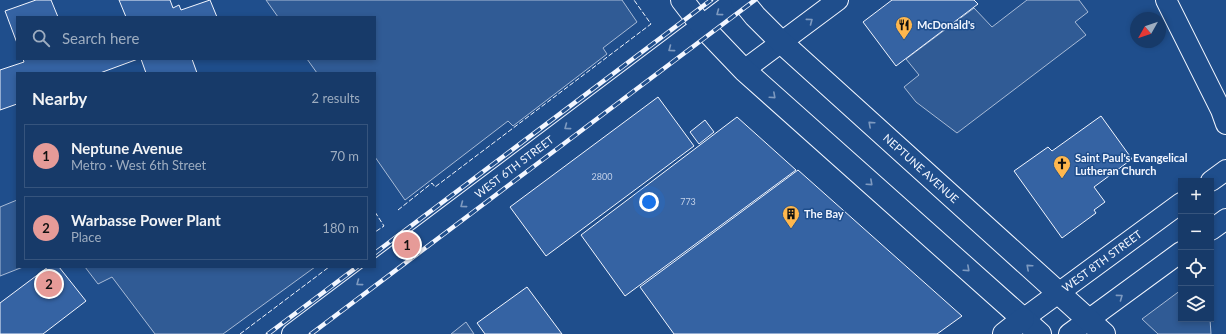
<!DOCTYPE html>
<html lang="en">
<head>
<meta charset="utf-8">
<style>
	body { margin:0; font-family:Lato,sans-serif; background:#244571; color:#f1f3f6 }
	.controls { position:absolute; right:12px; bottom:12px; display:grid; overflow:hidden; border-radius:0px; box-shadow:0 2px 6px #0003 }
	.controls button { width:36px; height:36px; display:grid; place-items:center; padding:0; border:0; border-bottom:1px solid #36547d; background:#173a69; color:#f1f3f6; font:20px sans-serif }
	.compass { position:absolute; left:1130px; top:12px; width:36px; height:36px; border-radius:50%; background:#173a69; box-shadow:0 2px 6px #0003; rotate:230deg }
	.you { position:absolute; left:649px; top:202px; width:14px; height:14px; margin:-10px; border:3px solid #fff; border-radius:50%; background:#1a73e8; box-shadow:0 0 0 6px #1a73e833 }
	.badge { display:grid; place-items:center; width:26px; height:26px; border-radius:50%; background:#e69b98; color:#111; font-size:13px; font-weight:700 }
	.pin { position:absolute; translate:-50% -50%; border:2px solid #fff; box-shadow:0 1px 4px #0006 }
	.list { margin:0; padding:0; list-style:none }
	h2 { display:flex; justify-content:space-between; align-items:center; height:52px; margin:0; padding:0 16px; font-size:17px }
	h2 small { font-size:13px; font-weight:400; color:#9eadc0 }
	.list li { display:grid; grid-template-columns:26px 1fr auto; gap:12px; align-items:center; box-sizing:border-box; height:64px; margin:0 8px 8px; padding:0 8px; border:1px solid #36547d; border-radius:0px }
	.list b { display:block; font-size:15px; white-space:nowrap }
	.list p { margin:0; font-size:13px; white-space:nowrap; color:#9eadc0 }
	.list em { font-size:13px; font-style:normal; color:#9eadc0 }
	.icon { flex:none; width:22px; height:22px; fill:none; stroke:currentColor; stroke-width:2; stroke-linecap:round; stroke-linejoin:round }
	.map { position:relative; flex:none; width:1226px; height:334px; overflow:hidden }
	.search { position:absolute; background:#173a69; box-shadow:0 2px 6px #0003; left:16px; top:16px; width:360px; height:44px; display:flex; align-items:center; gap:10px; box-sizing:border-box; padding:0 14px; border-radius:0px; color:#9eadc0; font-size:15px }
	.panel { position:absolute; background:#173a69; box-shadow:0 2px 6px #0003; left:16px; top:72px; width:360px; height:196px; border-radius:0px }
	.map>svg:first-child { display:block }
	.built { fill:#305b95; stroke:#a8bbd7 }
	.building { fill:#3563a3; stroke:#f2f6ff }
	.lines { fill:none; stroke-linecap:round; stroke-linejoin:round }
	.minor-casing { stroke:#f2f6ff; stroke-width:22 }
	.secondary-casing { stroke:#f2f6ff; stroke-width:24 }
	.minor { stroke:#1f4e8c; stroke-width:20 }
	.secondary { stroke:#1f4e8c; stroke-width:22 }
	.rail-casing { stroke:#f2f6ff; stroke-width:4.5 }
	.rail { stroke:#1f4e8c; stroke-width:3; stroke-dasharray:9; stroke-linecap:butt }
	.fence { stroke:#f2f6ff; stroke-width:1; stroke-dasharray:5 2; stroke-linecap:butt }
	.oneway { stroke:#7e9ac0 }
	.labels { text-anchor:middle; stroke-width:3; stroke-linejoin:round; paint-order:stroke }
	.number-label { font-size:9px; fill:#c3d1e8 }
	.poi-label { font-size:11px; font-weight:bold; fill:#f2f6ff; stroke:#1f4e8c; text-anchor:start }
	.street-label { font-size:11px; fill:#f2f6ff; stroke:#1f4e8c }
</style>
</head>
<body>
<div class="map">
<svg width="1226" height="334" viewBox="0 0 1226 334">
	<rect width="100%" height="100%" fill="#1f4e8c"/>
	<g class="built">
		<polygon points="266,0 622,0 637,22 603,48 607,54 513,126 508,121 405,200 375,157 375,73 317,73 307,59 375,59 375,17 278,17"/>
		<polygon points="1027,0 1079,0 1088,12 1075,22 1086,35 957,133 916,102 904,87 919,75 906,59 974,8 992,27"/>
		<polygon points="17,200 17,267 23,267 0,276 0,207"/>
		<polygon points="85,267 315,267 223,334 155,334 112,277 98,284"/>
		<polygon points="1181,290 1181,319 1210,319 1211,334 1158,334 1142,319"/>
		<polygon points="466,322 474,334 451,334"/>
	</g>
	<g class="building">
		<polygon points="36,0 51,0 58,17 17,17 17,43 5,11"/>
		<polygon points="119,0 170,0 173,8 179,5 181,10 210,0 217,17 126,17"/>
		<polygon points="892,0 974,0 978,4 896,66 863,22"/>
		<polygon points="23,59 138,59 100,73 17,73 17,104 0,110 0,70 24,62"/>
		<polygon points="141,59 192,59 197,73 146,73"/>
		<polygon points="658,97 694,146 546,256 510,207"/>
		<polygon points="1101,116 1132,159 1094,187 1105,202 1094,210 1096,213 1062,238 1014,171 1048,147 1052,151"/>
		<polygon points="737,117 796,170 625,296 581,235"/>
		<polygon points="705,120 714,132 699,144 690,132"/>
		<polygon points="798,170 962,316 937,334 674,334 640,287"/>
		<polygon points="48,267 59,267 86,301 43,334 0,334 0,303"/>
		<polygon points="527,287 562,334 485,334 477,323"/>
	</g>
	<g class="lines">
		<defs>
			<g id="minor">
				<polyline points="1166,0 1221,110 1226,124"/>
				<polyline points="744,70 838,0"/>
				<polyline points="1211,181 1226,170"/>
				<polyline points="1211,230 1226,219"/>
				<path id="s1" d="M1023 319 1181 203"/>
				<path id="s2" d="M292 334 736 0"/>
				<polyline points="1069,334 1181,252"/>
			</g>
			<g id="secondary">
				<polyline points="682,0 702,26 744,70 1040,334"/>
				<path id="s3" d="M742 0 755 16 781 42 1104 334"/>
				<polyline points="1004,334 1023,319"/>
			</g>
		</defs>
		<use href="#minor" class="minor-casing"/>
		<use href="#secondary" class="secondary-casing"/>
		<use href="#minor" class="minor"/>
		<use href="#secondary" class="secondary"/>
		<defs>
			<g id="rail">
				<polyline points="375,253 711,0"/>
				<polyline points="268,334 357,267"/>
				<polyline points="311,334 755,0"/>
			</g>
		</defs>
		<use href="#rail" class="rail-casing"/>
		<use href="#rail" class="rail"/>
		<g class="fence">
			<polyline points="398,210 432,183 435,187 651,24 634,0"/>
			<polyline points="375,212 384,226 375,232"/>
			<polyline points="240,334 329,267"/>
		</g>
	</g>
	<defs><path id="oneway-chevron" d="M-2-3.5L2.5 0L-2 3.5" fill="none" stroke-width="1.6" stroke-linecap="round" stroke-linejoin="round"/></defs>
	<g class="oneway">
		<use href="#oneway-chevron" transform="translate(719 13) rotate(143)"/>
		<use href="#oneway-chevron" transform="translate(810 21) rotate(-37)"/>
		<use href="#oneway-chevron" transform="translate(671 49) rotate(143)"/>
		<use href="#oneway-chevron" transform="translate(773 96) rotate(42)"/>
		<use href="#oneway-chevron" transform="translate(871 124) rotate(-138)"/>
		<use href="#oneway-chevron" transform="translate(567 127) rotate(143)"/>
		<use href="#oneway-chevron" transform="translate(870 183) rotate(42)"/>
		<use href="#oneway-chevron" transform="translate(463 205) rotate(143)"/>
		<use href="#oneway-chevron" transform="translate(1029 267) rotate(-138)"/>
		<use href="#oneway-chevron" transform="translate(967 269) rotate(42)"/>
		<use href="#oneway-chevron" transform="translate(359 283) rotate(143)"/>
		<use href="#oneway-chevron" transform="translate(1120 297) rotate(-36)"/>
	</g>
	<defs>
		<symbol id="restaurant-pin" viewBox="-11 -11 22 30"><path d="M0 17L-7.5 6A9.5 9.5 0 1 1 7.5 6Z" fill="#ffb74d" stroke="#1f4e8c"/><path d="M-5-6h1v4h1v-4h1v4h1v-4h1v5L-1.5 .5V6h-2V.5L-5-1ZM5-6V6H3V1.5H1.5Q1.5-4 5-6Z" fill="#111"/></symbol>
		<symbol id="church-pin" viewBox="-11 -11 22 30"><path d="M0 17L-7.5 6A9.5 9.5 0 1 1 7.5 6Z" fill="#ffb74d" stroke="#1f4e8c"/><path d="M-1.2-6h2.4v3.5h3.3v2.4h-3.3V6h-2.4V-.1h-3.3v-2.4h3.3Z" fill="#111"/></symbol>
		<symbol id="building-pin" viewBox="-11 -11 22 30"><path d="M0 17L-7.5 6A9.5 9.5 0 1 1 7.5 6Z" fill="#ffb74d" stroke="#1f4e8c"/><path d="M-4-6H4V6H1V3H-1V6H-4ZM-2.5-4.3h1.7v1.8h-1.7ZM.8-4.3h1.7v1.8H.8ZM-2.5-1h1.7V.8h-1.7ZM.8-1h1.7V.8H.8Z" fill="#111"/></symbol>
	</defs>
	<g fill-rule="evenodd">
		<use href="#restaurant-pin" x="894" y="15" width="20" height="27"/>
		<use href="#church-pin" x="1052" y="154" width="20" height="27"/>
		<use href="#building-pin" x="781" y="204" width="20" height="27"/>
	</g>
	<g class="labels">
		<g class="number-label">
			<text x="602" y="180">2800</text>
			<text x="688" y="205">773</text>
		</g>
		<g class="poi-label">
			<text x="917" y="29">McDonald's</text>
			<text x="1075" y="162">Saint Paul's Evangelical<tspan x="1075" dy="13">Lutheran Church</tspan></text>
			<text x="804" y="218">The Bay</text>
		</g>
		<g class="street-label">
			<text dy="4" stroke="none"><textPath href="#s2" startOffset="278">WEST 6TH STREET</textPath></text>
			<text dy="4" stroke="none"><textPath href="#s3" startOffset="246">NEPTUNE AVENUE</textPath></text>
			<text dy="4" stroke="none"><textPath href="#s1" startOffset="98">WEST 8TH STREET</textPath></text>
		</g>
	</g>
</svg>
<div class="controls">
<button>+</button>
<button>−</button>
<button><svg class="icon" aria-label="locate" viewBox="0 0 24 24"><circle cx="12" cy="12" r="6"/><path d="M12 2v4M12 18v4M2 12h4M18 12h4"/></svg></button>
<button><svg class="icon" aria-label="layers" viewBox="0 0 24 24"><path d="M12 4l9 5-9 5-9-5zM3 14l9 5 9-5"/></svg></button>
</div>
<svg class="compass" viewBox="-18 -18 36 36"><path d="M0-13l5 13h-10z" fill="#e53935"/><path d="M0 13l5-13h-10z" fill="#9eadc0"/></svg>
<div class="you"></div>
<div class="pin badge" style="left:407px;top:245px">1</div>
<div class="pin badge" style="left:49px;top:284px">2</div>
<div class="search"><svg class="icon" aria-label="search" viewBox="0 0 24 24"><circle cx="10" cy="10" r="6"/><path d="M15 15l6 6"/></svg>Search here</div>
<section class="panel">
<h2>Nearby<small>2 results</small></h2>
<ul class="list">
<li><span class="badge">1</span><div><b>Neptune Avenue</b><p>Metro · West 6th Street</p></div><em>70 m</em></li>
<li><span class="badge">2</span><div><b>Warbasse Power Plant</b><p>Place</p></div><em>180 m</em></li>
</ul>
</section>
</div>
</body>
</html>
